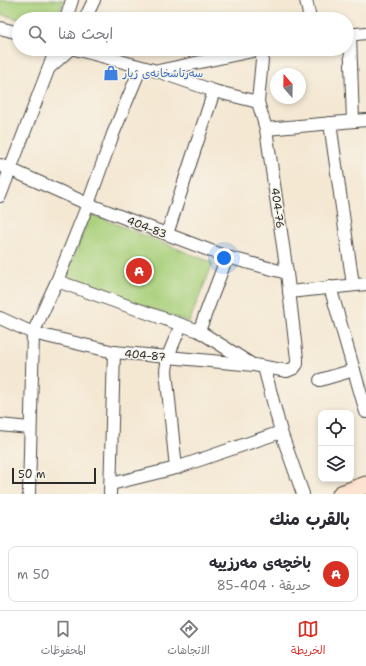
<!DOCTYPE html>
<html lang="ar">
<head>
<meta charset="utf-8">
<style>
	body { margin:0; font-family:"Shantell Sans","Playpen Sans Arabic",sans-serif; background:#f7f7f7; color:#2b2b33; direction:rtl }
	.controls { position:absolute; right:12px; bottom:12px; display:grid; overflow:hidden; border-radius:8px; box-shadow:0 2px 6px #0003 }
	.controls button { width:36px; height:36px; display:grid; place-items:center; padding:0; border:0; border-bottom:1px solid #e1e1e2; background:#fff; color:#2b2b33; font:20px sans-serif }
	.compass { position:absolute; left:270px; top:68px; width:36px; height:36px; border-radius:50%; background:#fff; box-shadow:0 2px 6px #0003; rotate:340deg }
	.scale { position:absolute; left:12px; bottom:10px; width:84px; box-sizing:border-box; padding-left:4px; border:2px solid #2b2b2b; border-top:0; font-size:11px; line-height:14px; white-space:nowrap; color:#2b2b2b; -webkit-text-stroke:3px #f7f3e8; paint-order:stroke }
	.you { position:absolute; left:224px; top:258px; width:14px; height:14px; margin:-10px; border:3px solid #fff; border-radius:50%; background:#1a73e8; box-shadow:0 0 0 6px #1a73e833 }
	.badge { display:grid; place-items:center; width:26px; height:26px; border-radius:50%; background:#d93025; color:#fff; font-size:13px; font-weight:700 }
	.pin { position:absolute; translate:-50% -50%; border:2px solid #fff; box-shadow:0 1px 4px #0006 }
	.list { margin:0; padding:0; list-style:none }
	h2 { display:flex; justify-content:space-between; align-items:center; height:52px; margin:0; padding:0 16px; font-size:17px }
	h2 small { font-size:13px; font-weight:400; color:#7c7c81 }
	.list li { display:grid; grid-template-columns:26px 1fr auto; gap:12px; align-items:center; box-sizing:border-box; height:56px; margin:0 8px 8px; padding:0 8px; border:1px solid #e1e1e2; border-radius:8px }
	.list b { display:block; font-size:15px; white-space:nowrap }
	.list p { margin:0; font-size:13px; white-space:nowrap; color:#7c7c81 }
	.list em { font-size:13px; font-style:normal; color:#7c7c81 }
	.icon { flex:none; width:22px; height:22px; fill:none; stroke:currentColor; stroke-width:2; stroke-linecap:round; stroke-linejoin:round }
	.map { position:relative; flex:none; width:366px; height:494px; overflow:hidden; direction:ltr }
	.search { position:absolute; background:#fff; box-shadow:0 2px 6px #0003; left:12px; right:12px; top:12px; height:44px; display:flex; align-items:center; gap:10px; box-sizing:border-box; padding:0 14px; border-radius:22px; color:#7c7c81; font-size:15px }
	.sheet { height:116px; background:#fff }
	nav { display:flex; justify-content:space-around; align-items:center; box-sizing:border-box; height:56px; border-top:1px solid #e1e1e2; background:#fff; font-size:11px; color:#7c7c81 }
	nav a { display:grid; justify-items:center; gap:2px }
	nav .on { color:#d93025 }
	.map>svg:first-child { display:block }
	.green { fill:#a9d07b; stroke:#6a7e53 }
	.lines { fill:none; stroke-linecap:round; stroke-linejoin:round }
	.street-casing { stroke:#494744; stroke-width:14 }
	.secondary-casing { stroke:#494744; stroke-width:19 }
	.street { stroke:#fff; stroke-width:12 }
	.secondary { stroke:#fde4d0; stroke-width:17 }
	.labels { text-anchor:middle; stroke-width:3; stroke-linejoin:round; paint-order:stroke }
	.shop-label { font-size:11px; fill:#366cbe; stroke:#f7f3e8; text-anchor:start }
	.street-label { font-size:11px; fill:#2b2b2b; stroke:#f7f3e8 }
</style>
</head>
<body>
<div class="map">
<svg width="366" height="494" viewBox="0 0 366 494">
	<rect width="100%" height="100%" fill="#f7f3e8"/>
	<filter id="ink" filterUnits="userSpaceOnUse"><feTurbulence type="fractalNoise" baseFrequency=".025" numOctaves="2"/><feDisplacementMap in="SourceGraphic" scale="8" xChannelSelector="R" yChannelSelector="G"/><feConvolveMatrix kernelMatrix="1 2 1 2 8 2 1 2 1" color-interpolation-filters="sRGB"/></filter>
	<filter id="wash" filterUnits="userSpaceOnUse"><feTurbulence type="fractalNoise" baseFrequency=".012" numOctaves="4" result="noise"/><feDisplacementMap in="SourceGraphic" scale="16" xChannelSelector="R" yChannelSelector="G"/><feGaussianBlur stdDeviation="0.9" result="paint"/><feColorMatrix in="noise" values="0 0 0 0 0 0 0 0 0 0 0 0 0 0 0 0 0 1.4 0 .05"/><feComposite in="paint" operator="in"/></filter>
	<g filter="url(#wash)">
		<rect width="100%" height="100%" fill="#f4e8d3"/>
		<g class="green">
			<polygon points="0,0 64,0 57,19 19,19 0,14"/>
			<polygon points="91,214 213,263 189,322 65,278"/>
		</g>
	</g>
	<g filter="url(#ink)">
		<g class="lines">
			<defs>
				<g id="street">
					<polyline points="306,0 310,19"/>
					<polyline points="66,19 72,0"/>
					<polyline points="85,19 94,0"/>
					<polyline points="0,28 19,33"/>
					<polyline points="347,35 366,33"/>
					<polyline points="350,35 353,121"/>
					<polyline points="75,49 157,71 214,91 258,102"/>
					<polyline points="50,67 70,49"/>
					<polyline points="158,71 261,49"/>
					<polyline points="330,123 353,285"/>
					<polyline points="266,129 366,120"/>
					<polyline points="0,165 88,204 227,257 287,273"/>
					<polyline points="0,196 56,49"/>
					<polyline points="167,234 214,91"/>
					<polyline points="57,281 199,331 251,364"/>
					<polyline points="330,287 366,412"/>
					<polyline points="289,292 366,284"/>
					<polyline points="0,318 33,333 114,352 254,365 287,371 294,368 297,364 297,359 287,273 266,129 258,102 263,49"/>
					<polyline points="199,331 227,257"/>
					<polyline points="264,367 281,432 303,494"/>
					<polyline points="320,380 354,370"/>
					<polyline points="0,425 29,428"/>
					<polyline points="176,468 166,371 168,356 181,325"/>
					<polyline points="111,484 176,468 281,432"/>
					<polyline points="29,494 33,333 57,281 88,204 113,134 141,67"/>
					<polyline points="110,494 114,352"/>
				</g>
				<polyline id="secondary" points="341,494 366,485"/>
			</defs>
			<use href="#street" class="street-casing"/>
			<use href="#secondary" class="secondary-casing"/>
			<use href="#street" class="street"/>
			<use href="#secondary" class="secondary"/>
		</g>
	</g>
	<defs>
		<symbol id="shop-bare" viewBox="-9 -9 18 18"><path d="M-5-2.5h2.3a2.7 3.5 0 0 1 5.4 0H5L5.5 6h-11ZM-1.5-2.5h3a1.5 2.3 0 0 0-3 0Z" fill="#3f7fe0" stroke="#f7f3e8" stroke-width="2.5" paint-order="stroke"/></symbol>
	</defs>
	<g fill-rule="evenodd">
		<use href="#shop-bare" x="100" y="62" width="22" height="22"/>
	</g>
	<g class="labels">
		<g class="shop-label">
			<text x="123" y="77">سەرتاشخانەی ژیار</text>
		</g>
		<g class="street-label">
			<text transform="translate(278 208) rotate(82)" y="4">404-76</text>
			<text transform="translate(147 227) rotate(21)" y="4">404-83</text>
			<text transform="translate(145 355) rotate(5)" y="4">404-87</text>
		</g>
	</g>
</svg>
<div class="controls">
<button><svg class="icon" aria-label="locate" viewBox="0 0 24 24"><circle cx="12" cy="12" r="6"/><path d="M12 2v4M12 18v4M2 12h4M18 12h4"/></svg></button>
<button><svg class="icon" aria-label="layers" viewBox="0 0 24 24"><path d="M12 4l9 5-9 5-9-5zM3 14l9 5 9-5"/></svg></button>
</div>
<svg class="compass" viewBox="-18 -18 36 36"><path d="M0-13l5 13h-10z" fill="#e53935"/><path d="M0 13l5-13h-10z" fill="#7c7c81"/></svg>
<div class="scale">50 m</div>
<div class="you"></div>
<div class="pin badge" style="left:139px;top:271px">A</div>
<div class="search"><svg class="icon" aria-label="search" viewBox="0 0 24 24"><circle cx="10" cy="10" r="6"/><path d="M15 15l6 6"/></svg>ابحث هنا</div>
</div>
<section class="sheet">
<h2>بالقرب منك<small></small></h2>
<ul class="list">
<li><span class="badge">A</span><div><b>باخچەی مەرزییە</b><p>حديقة · 404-85</p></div><em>50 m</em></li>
</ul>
</section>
<nav>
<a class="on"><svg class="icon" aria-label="map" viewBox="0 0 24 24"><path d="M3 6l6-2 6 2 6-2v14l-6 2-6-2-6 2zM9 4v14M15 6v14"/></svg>الخريطة</a>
<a><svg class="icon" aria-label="directions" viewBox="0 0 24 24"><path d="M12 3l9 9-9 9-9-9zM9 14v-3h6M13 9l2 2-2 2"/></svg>الاتجاهات</a>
<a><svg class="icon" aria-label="saved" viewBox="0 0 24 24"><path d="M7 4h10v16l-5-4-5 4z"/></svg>المحفوظات</a>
</nav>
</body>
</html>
